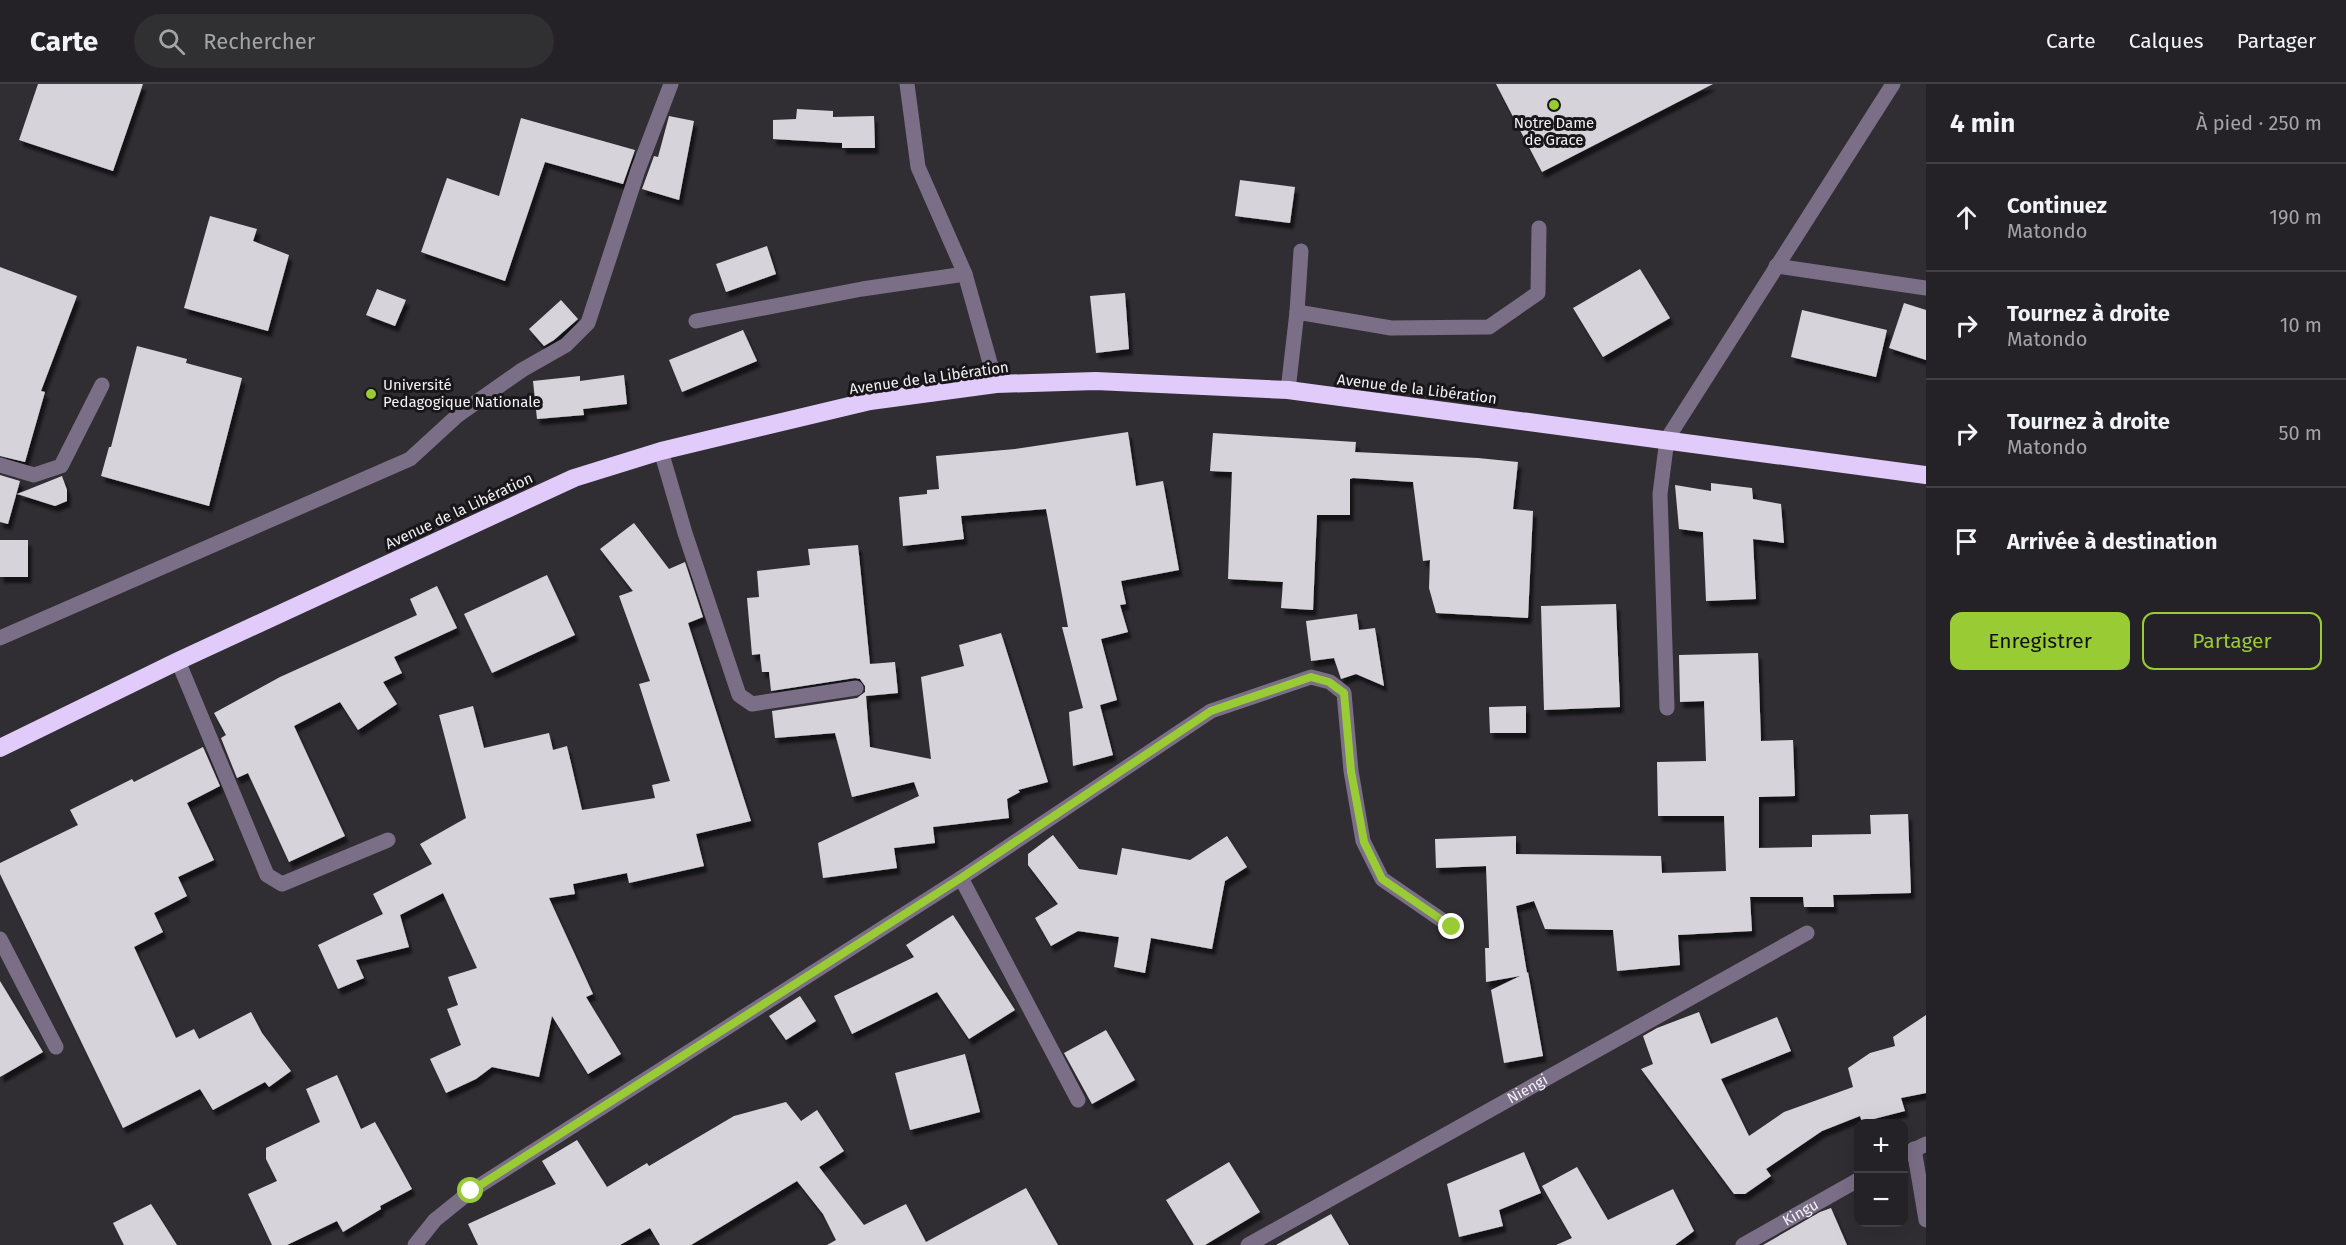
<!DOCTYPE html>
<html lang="fr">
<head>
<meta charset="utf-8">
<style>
	body { margin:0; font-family:"Fira Sans",sans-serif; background:#302f32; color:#f1f3f6 }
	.controls { position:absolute; right:18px; bottom:18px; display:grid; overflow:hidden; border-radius:12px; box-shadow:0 6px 24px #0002 }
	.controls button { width:54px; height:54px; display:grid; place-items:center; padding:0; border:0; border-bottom:2px solid #413f43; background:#242226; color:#f1f3f6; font:30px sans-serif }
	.stop { position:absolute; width:18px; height:18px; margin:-14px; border:4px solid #99cb35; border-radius:50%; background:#fff }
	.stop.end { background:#99cb35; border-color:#fff; box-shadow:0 2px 6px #0008 }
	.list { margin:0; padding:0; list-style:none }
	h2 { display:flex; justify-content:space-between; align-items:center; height:78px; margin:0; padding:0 24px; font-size:26px }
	h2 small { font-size:20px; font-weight:400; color:#a3a4a7 }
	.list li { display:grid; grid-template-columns:39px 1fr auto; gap:18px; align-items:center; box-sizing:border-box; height:108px; padding:0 24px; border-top:2px solid #413f43 }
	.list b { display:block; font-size:22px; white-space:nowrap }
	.list p { margin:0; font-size:20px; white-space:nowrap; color:#a3a4a7 }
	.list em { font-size:20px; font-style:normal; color:#a3a4a7 }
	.actions { display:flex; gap:12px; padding:18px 24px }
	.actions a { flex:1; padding:14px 0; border:2px solid #99cb35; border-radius:12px; text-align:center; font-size:21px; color:#99cb35 }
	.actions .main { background:#99cb35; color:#111 }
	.icon { flex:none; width:33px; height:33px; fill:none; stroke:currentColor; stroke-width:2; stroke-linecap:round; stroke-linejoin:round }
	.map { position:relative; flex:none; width:1926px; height:1161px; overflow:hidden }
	header { display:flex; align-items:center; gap:36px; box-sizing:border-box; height:84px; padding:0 30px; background:#242226; border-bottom:2px solid #413f43 }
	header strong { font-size:28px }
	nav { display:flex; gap:33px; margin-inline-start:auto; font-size:21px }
	.search { width:420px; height:54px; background:#302f32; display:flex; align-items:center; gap:15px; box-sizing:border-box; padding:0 21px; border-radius:33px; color:#a3a4a7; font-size:22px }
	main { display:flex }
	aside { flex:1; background:#242226 }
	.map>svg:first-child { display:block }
	.building { fill:#d7d3db; filter:url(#shadow) }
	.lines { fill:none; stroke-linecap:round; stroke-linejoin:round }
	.lane { stroke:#7b6f87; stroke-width:15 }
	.street { stroke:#7b6f87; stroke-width:15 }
	.highway { stroke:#e1cbfa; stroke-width:18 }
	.route { stroke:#99cb35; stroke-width:8 }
	.poi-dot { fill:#99cb35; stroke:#181619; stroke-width:2 }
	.labels { text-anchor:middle; stroke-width:6; stroke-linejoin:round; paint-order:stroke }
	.poi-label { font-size:15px; fill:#f3f1f5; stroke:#181619 }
	.street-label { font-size:15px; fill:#f3f1f5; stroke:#181619 }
</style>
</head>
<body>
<header>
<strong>Carte</strong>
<div class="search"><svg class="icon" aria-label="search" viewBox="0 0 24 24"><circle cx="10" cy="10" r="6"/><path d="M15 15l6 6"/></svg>Rechercher</div>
<nav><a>Carte</a><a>Calques</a><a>Partager</a></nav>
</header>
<main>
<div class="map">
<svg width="1926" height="1161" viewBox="0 0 1926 1161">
	<defs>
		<filter id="shadow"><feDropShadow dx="3.5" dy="6" stdDeviation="1.5" flood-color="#0009"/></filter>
	</defs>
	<rect width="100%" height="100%" fill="#302e33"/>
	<g class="building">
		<polygon points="38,0 143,0 113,87 19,56"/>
		<polygon points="1496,0 1713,0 1542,88"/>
		<polygon points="797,25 833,27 833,33 874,32 875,64 842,64 842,59 773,55 773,36 796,35"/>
		<polygon points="669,32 694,37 679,116 642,105 654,72 658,73"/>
		<polygon points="521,34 635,66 623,100 545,78 505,197 421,168 447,94 499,112"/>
		<polygon points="1240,96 1295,103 1290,139 1235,132"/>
		<polygon points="210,132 257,145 253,157 289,171 268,247 184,224"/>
		<polygon points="767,162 776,190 726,208 716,180"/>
		<polygon points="0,183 77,212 41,307 45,308 25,378 0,372"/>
		<polygon points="1640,185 1670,234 1603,273 1573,224"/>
		<polygon points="377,205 406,216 395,242 366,231"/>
		<polygon points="1125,209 1129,265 1096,269 1090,212"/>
		<polygon points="561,216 578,235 554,256 544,262 529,245"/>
		<polygon points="1904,219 1926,226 1926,276 1889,264"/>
		<polygon points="1802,226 1887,246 1876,293 1791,273"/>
		<polygon points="743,246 757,277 682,308 669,276"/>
		<polygon points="137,262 187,275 186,279 242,294 209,422 101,392 109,363 111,363"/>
		<polygon points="624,291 627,320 583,325 584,331 537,335 533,297 580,292 580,297"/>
		<polygon points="1128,348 1136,402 1163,397 1179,486 1121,497 1126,520 1120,521 1128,548 1101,555 1117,616 1100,621 1113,671 1073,682 1069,628 1083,624 1062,543 1068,543 1046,425 961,432 964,455 903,462 899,413 927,410 927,406 939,405 936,372 1015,365"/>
		<polygon points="1213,349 1356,358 1355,368 1478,374 1518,378 1513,425 1533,427 1528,534 1436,529 1429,504 1430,476 1423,477 1413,398 1353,394 1350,395 1350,431 1317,431 1313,526 1281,524 1283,498 1228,495 1232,388 1210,387"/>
		<polygon points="0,391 20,397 8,440 0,438"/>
		<polygon points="62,392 67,406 67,417 55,422 17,410"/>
		<polygon points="1711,399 1752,404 1753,415 1781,420 1784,459 1753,455 1756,515 1706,517 1703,448 1679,445 1675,401 1711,407"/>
		<polygon points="634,439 669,485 685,478 703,533 688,539 751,737 696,750 704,782 629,799 627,789 573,800 575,810 549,814 593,910 586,913 621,970 588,990 552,932 539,993 492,983 476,995 446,1009 430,975 461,961 447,925 458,921 448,893 477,884 443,809 400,831 409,863 356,876 364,894 338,905 318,861 383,830 373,810 432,780 420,760 466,734 439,631 473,622 484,664 549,649 553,666 567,662 582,726 655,714 652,701 670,697 639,600 650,597 619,512 633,507 600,465"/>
		<rect x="0" y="456" width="28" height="37"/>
		<polygon points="858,461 870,580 895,578 898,609 866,612 870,663 931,675 921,593 964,582 959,561 1001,549 1048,698 1018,706 1020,708 1007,715 1009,734 933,743 935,759 894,764 897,784 823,794 818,759 919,712 914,698 852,713 835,649 775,654 772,627 857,614 865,608 865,602 860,595 855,594 771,607 769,588 762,588 760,570 752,571 747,514 759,513 757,487 810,481 808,465"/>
		<polygon points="547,491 575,551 492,589 464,530"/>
		<polygon points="437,502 457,544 394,573 402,589 383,598 397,620 358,646 340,618 294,642 345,752 289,778 248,689 237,694 221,654 226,651 214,629 280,593 417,531 410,515"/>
		<polygon points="1616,520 1620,623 1544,626 1541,522"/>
		<polygon points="1357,530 1359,546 1375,544 1384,602 1356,590 1341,595 1334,574 1311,577 1306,537"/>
		<polygon points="1758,569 1761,657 1793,656 1795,712 1759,713 1759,764 1812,763 1812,751 1871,750 1870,731 1908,730 1911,809 1833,811 1834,823 1804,823 1803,813 1750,813 1752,847 1678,851 1680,881 1617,887 1613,846 1545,845 1534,817 1516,822 1527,889 1528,888 1543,972 1504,979 1491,906 1520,892 1486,898 1485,864 1489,864 1486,782 1436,784 1435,755 1516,752 1516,770 1661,772 1662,789 1726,787 1724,732 1658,732 1657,678 1706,677 1704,617 1680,618 1679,571"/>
		<polygon points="1526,622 1526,649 1490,649 1489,623"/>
		<polygon points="203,663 220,702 187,719 214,776 178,793 187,812 154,829 163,848 134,863 176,954 194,945 199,955 251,928 262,949 291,987 269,1003 265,998 213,1026 200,1005 123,1044 0,790 0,779 78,741 70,726 132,695 134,698"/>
		<polygon points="1053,751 1079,785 1117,791 1122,764 1190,776 1227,752 1247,783 1225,797 1212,865 1151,854 1145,889 1114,883 1119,853 1078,847 1051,862 1035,834 1058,820 1028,781 1028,770"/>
		<polygon points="953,831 1015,926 969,955 937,908 852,950 834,912 914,873 906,861"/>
		<polygon points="0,897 43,968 0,993"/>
		<polygon points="800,912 816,937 786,956 769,932"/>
		<polygon points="1699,928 1711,960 1777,933 1791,967 1721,995 1749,1052 1784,1028 1853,1003 1848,984 1870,969 1895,962 1893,953 1926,931 1926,1009 1901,1014 1905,1027 1862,1038 1860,1032 1822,1047 1766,1085 1771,1092 1745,1110 1734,1110 1641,985 1653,980 1643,952 1657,944"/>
		<polygon points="1106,946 1135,996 1092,1020 1064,969"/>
		<polygon points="965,970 980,1028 910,1046 895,989"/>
		<polygon points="337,991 361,1045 375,1038 412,1105 380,1122 381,1125 343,1148 337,1137 287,1161 272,1161 248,1110 277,1097 266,1075 266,1064 320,1038 306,1005"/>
		<polygon points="786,1018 801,1037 817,1026 844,1067 819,1083 864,1141 906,1120 926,1158 1026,1104 1058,1161 827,1161 836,1156 823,1130 797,1097 691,1161 660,1161 650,1144 620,1161 478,1161 468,1140 556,1100 542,1077 577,1056 607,1103 647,1079 649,1082 734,1032"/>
		<polygon points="1524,1068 1541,1109 1499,1126 1503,1142 1459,1153 1447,1100"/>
		<polygon points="1229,1078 1260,1128 1205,1161 1194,1161 1166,1116"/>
		<polygon points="1577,1083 1608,1136 1673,1105 1694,1147 1675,1161 1556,1161 1572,1154 1542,1102"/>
		<polygon points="151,1120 177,1161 124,1161 113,1139"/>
		<polygon points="1831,1124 1847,1161 1763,1161 1820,1128"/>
		<polygon points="1331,1130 1349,1161 1276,1161"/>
	</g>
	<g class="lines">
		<g class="lane">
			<polyline points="907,0 918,83 965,190 996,300"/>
			<polyline points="1297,228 1301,167"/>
			<polyline points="696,237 862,205 965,190"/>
			<polyline points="1288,306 1297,228 1391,244 1489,243 1538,209 1539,144"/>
			<polyline points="661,367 685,449 739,611 752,620 856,604"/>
			<polyline points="0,381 34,391 61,382 102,301"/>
			<polyline points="0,554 410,375 458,331 522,286 566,261 588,239 638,86 671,0"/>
			<polyline points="178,577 267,791 282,800 388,756"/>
			<polyline points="0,855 56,963"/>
		</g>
		<g class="street">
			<polyline points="1776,182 1926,204"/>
			<polyline points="1667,624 1660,410 1667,355 1893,0"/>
			<polyline points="961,794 1078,1016"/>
			<polyline points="1914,1065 1926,1136"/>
			<polyline points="1904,1071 1926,1060"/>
			<polyline points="415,1161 435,1136 471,1107 961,794 1211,627 1311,593 1330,598 1344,609 1351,687 1363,757 1382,795 1452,843"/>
			<path id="s1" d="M1248 1161 1807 849"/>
			<path id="s2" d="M1743 1161 1858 1096"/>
		</g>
		<polyline class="highway" points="0,664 178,577 574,394 661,367 870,317 996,300 1096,297 1288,306 1926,391"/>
	</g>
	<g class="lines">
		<polyline class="route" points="471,1107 961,794 1211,627 1311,593 1329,598 1344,609 1351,687 1364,758 1382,795 1452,843"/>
	</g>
	<g class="poi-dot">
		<circle cx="1554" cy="21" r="6"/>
		<circle cx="371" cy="310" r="6"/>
	</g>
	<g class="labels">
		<g class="poi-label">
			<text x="1554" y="44">Notre Dame<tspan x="1554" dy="17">de Grace</tspan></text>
			<text x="383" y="306" text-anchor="start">Université<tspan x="383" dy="17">Pedagogique Nationale</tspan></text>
		</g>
		<g class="street-label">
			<text transform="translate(929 294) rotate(-8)" y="5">Avenue de la Libération</text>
			<text transform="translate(1417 305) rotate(7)" y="5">Avenue de la Libération</text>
			<text transform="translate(459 427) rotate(-25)" y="5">Avenue de la Libération</text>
			<text dy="5" stroke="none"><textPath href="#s1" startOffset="320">Niengi</textPath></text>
			<text dy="5" stroke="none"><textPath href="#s2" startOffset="66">Kingu</textPath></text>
		</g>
	</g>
</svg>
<div class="controls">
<button>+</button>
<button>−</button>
</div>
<div class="stop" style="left:471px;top:1107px"></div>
<div class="stop end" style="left:1452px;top:843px"></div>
</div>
<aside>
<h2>4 min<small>À pied · 250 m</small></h2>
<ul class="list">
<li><svg class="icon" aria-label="ahead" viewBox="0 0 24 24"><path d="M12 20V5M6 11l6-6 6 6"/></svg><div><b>Continuez</b><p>Matondo</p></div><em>190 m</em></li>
<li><svg class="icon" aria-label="right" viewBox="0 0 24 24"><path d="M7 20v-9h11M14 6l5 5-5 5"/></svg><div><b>Tournez à droite</b><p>Matondo</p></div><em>10 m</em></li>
<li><svg class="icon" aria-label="right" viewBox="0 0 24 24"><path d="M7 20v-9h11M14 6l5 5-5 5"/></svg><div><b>Tournez à droite</b><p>Matondo</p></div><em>50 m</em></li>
<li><svg class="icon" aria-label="arrive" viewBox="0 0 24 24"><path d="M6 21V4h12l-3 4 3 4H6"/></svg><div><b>Arrivée à destination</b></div></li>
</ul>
<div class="actions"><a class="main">Enregistrer</a><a>Partager</a></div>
</aside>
</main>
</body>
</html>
